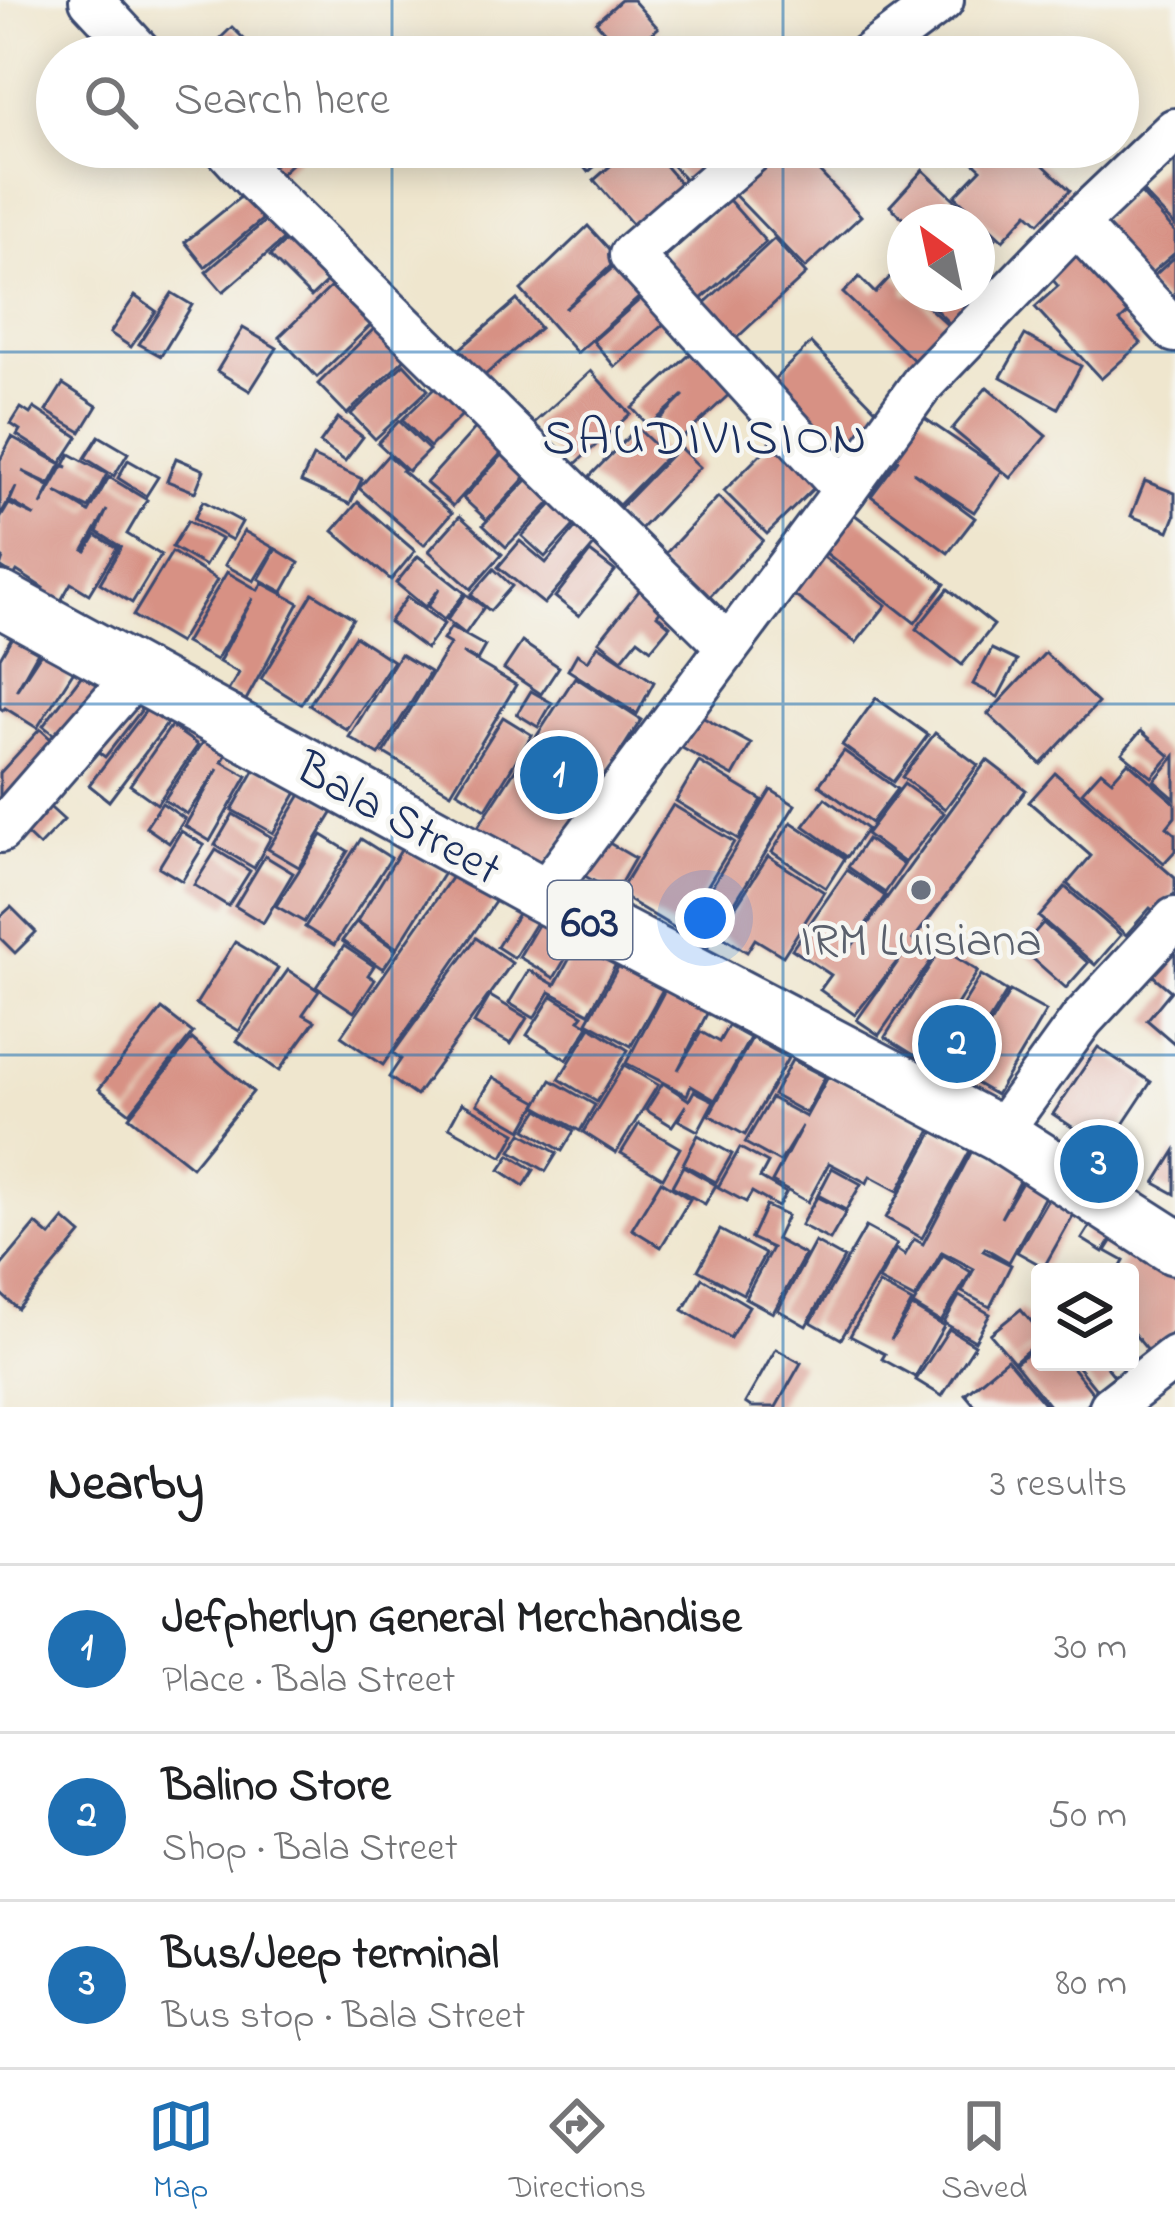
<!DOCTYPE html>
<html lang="en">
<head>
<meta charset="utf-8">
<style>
	body { margin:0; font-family:"Indie Flower",sans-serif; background:#f2f2f2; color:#202124 }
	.controls { position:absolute; right:36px; bottom:36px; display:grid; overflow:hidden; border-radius:12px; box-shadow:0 6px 30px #0003 }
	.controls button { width:108px; height:108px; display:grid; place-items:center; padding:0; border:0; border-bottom:3px solid #e0e0e0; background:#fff; color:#202124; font:60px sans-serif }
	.compass { position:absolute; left:887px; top:204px; width:108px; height:108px; border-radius:50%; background:#fff; box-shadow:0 6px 30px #0003; rotate:327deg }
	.you { position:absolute; left:705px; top:918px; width:42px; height:42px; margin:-30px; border:9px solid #fff; border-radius:50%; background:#1a73e8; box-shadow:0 0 0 18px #1a73e833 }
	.badge { display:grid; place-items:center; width:78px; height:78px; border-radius:50%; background:#1f6fb2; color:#fff; font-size:39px; font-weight:700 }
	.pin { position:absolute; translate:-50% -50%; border:6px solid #fff; box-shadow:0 3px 12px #0006 }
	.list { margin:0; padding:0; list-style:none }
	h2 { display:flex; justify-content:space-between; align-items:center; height:156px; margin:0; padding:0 48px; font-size:51px }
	h2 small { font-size:39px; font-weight:400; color:#757577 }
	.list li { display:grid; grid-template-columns:78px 1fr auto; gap:36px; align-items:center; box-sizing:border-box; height:168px; padding:0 48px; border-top:3px solid #e0e0e0 }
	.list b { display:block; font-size:45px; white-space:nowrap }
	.list p { margin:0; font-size:39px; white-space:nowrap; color:#757577 }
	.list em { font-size:39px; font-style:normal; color:#757577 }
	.icon { flex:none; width:66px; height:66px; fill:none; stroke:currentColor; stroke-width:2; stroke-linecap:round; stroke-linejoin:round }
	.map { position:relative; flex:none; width:1175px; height:1407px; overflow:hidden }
	.search { position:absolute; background:#fff; box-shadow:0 6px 30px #0003; left:36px; right:36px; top:36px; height:132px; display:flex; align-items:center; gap:30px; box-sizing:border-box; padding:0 42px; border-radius:66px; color:#757577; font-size:45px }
	.sheet { height:660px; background:#fff }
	nav { display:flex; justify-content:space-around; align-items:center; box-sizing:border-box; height:168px; border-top:3px solid #e0e0e0; background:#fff; font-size:33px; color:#757577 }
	nav a { display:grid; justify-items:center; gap:6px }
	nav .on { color:#1f6fb2 }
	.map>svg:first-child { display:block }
	.building { fill:#d79184 }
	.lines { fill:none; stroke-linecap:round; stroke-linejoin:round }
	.minor-casing { stroke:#3b4a6f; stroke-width:48 }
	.major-casing { stroke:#3b4a6f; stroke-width:60 }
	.minor { stroke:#fff; stroke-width:42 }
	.major { stroke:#fff; stroke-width:54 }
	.grid { fill:none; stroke:#1f6fb2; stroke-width:3; stroke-opacity:0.55 }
	.worship-dot { fill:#6b7280; stroke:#f6f6f2; stroke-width:4.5 }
	.labels { text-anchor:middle; stroke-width:9; stroke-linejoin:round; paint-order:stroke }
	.shield { fill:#f6f6f2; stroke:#5d6b8a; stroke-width:3 }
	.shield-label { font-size:45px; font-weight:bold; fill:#1b2f5e }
	.street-label { font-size:48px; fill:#1b2f5e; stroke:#f6f6f2 }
	.worship-label { font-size:48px; fill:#5b616d; stroke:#f6f6f2 }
	.neighbourhood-label { font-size:51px; letter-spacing:3px; fill:#1b2f5e; stroke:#f6f6f2 }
</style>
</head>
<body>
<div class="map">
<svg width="1175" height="1407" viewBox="0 0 1175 1407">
	<rect width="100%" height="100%" fill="#f6f6f2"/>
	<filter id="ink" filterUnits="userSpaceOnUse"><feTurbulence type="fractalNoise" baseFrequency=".00833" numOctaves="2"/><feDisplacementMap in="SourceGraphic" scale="24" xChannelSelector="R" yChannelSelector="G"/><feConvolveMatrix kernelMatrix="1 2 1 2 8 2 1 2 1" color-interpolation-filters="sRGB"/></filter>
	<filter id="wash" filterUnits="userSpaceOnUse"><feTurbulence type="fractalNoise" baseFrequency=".004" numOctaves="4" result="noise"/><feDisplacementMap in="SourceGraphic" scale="48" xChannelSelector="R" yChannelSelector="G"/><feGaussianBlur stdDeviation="2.7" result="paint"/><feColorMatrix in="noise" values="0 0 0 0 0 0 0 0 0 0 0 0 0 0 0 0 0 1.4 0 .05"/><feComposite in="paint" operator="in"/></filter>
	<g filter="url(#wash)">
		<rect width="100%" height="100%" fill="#efe6ce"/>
		<g id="blocks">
			<g class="building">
				<polygon points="621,0 633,0 658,28 626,56 596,22"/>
				<polygon points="232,27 262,57 201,57"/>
				<polygon points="250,147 309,147 274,180"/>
				<polygon points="568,147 602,147 608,155 588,172"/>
				<polygon points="632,147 649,147 687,191 639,232 594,180"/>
				<polygon points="656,147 710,147 720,158 690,185"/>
				<polygon points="765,147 796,147 861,216 805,268 725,185"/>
				<polygon points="969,147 1024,147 1070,190 1039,223 1028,213 1003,240 955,196 981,169 963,153"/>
				<polygon points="1175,150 1175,226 1140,189"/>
				<polygon points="923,170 996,238 977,258 977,222 907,222 890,206"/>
				<polygon points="249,190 269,214 205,267 185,242"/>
				<polygon points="1138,190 1175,232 1175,253 1140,283 1093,229"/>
				<polygon points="729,200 766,242 700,300 664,258"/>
				<polygon points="271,216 288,236 223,292 206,272"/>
				<polygon points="588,226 618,259 565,309 618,263 645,292 577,353 521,290"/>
				<polygon points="291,236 332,277 311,297 270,256"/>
				<polygon points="774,239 806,274 728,346 696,311"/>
				<polygon points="1077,247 1133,309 1120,321 1141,343 1101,379 1035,307 1058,286 1047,273"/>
				<polygon points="1175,257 1175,311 1144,285"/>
				<polygon points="893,274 905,285 905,294 914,294 955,332 921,367 843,293 859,277 875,293"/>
				<polygon points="336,282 375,321 317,377 279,337"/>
				<polygon points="172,293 192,305 161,356 139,344"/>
				<polygon points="920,294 979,294 985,300 956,330"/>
				<polygon points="135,296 156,311 131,347 110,333"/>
				<polygon points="644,296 666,322 615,367 593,341"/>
				<polygon points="517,300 540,328 484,376 460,349"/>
				<polygon points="382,321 412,352 347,414 318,384"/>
				<polygon points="243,328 277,348 250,391 217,371"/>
				<polygon points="1025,335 1081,366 1058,408 1001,377"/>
				<polygon points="811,343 883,417 835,463 763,390"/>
				<polygon points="698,347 735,389 680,440 660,419 684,395 649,426 632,408"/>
				<polygon points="404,364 428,390 375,439 351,414"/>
				<polygon points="591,371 630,414 570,469 531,426"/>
				<polygon points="441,382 468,409 430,447 402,420"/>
				<polygon points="63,384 97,406 81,432 46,411"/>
				<polygon points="987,387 1046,436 1011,478 952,429"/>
				<polygon points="21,408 30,414 34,408 78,437 61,463 17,435 20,430 11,424"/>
				<polygon points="914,411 1002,471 974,512 913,472 975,518 948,553 871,496 898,460 886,451"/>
				<polygon points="338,418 363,437 345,461 320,443"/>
				<polygon points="399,421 429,450 408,471 378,443"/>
				<polygon points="479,424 506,448 453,506 426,483"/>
				<polygon points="637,428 667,456 619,505 589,477"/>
				<polygon points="782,433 825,477 767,534 724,491"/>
				<polygon points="99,436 128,453 114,476 85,458"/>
				<polygon points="12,437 61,464 50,484 22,471 50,487 41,505 63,466 68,467 64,465 70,454 107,474 89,508 56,492 89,512 109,477 147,500 127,534 161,555 132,603 100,583 121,547 97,532 107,510 84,550 86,551 96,535 117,548 89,594 71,583 59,604 40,593 43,588 17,571 14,576 0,567 3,558 0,556 0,519 9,504 35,516 10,501 16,487 0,516 0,460"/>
				<polygon points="679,447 700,467 634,536 613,515"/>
				<polygon points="508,449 531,471 487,520 463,498"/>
				<polygon points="388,455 404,469 402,471 452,513 424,545 359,488"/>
				<polygon points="313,457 362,479 350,504 301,482"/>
				<polygon points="176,458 204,470 195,492 167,481"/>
				<polygon points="128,460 158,477 146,496 118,478"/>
				<polygon points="533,474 556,497 506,547 483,525"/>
				<polygon points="1145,481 1175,493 1175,516 1169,531 1131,516"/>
				<polygon points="559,497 582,517 545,557 522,536"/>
				<polygon points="718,497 763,540 701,606 656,564"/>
				<polygon points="203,501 242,522 232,540 194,519"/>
				<polygon points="358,502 415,551 391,580 333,531"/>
				<polygon points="846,508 945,584 915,623 817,546"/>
				<polygon points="460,516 502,554 471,589 429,551"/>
				<polygon points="584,518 603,535 544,604 498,567 520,541 546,563"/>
				<polygon points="188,521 221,539 205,566 172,547"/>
				<polygon points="244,531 274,548 254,581 225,565"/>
				<polygon points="276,549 299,563 283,592 259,579"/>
				<polygon points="816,551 886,605 856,643 786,589"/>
				<polygon points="172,552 217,580 179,643 133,616"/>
				<polygon points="590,552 615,571 579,616 555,597"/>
				<polygon points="418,556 465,593 444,620 428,607 440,588 425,607 396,583"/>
				<polygon points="494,569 512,586 490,611 471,595"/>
				<polygon points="227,572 258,590 262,583 299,603 246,700 228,691 239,673 219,662 253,598 216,660 185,643"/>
				<polygon points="642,587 665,605 657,615 670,626 651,649 638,639 622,659 599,641"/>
				<polygon points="948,589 994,625 962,665 916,629"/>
				<polygon points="313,593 353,618 301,704 261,679"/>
				<polygon points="466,594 484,607 465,634 447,620"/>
				<polygon points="407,597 444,624 426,649 389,622"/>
				<polygon points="451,627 485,646 477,660 462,653 516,685 451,793 384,753 450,644 443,640"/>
				<polygon points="16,630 42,645 16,691 45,647 77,666 37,728 5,708 3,710 0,708 0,658"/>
				<polygon points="355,636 393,661 347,730 309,705"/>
				<polygon points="522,642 559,667 541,694 504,669"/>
				<polygon points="598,645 654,682 637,714 568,670 577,654 588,661"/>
				<polygon points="992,649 1017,661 998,697 973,684"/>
				<polygon points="1045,653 1098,703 1041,764 988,714"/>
				<polygon points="400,654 430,672 379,755 349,737"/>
				<polygon points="85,671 110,690 67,745 43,726"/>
				<polygon points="575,677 641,720 543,872 476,830"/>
				<polygon points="531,691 552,703 538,727 517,714"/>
				<polygon points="126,695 143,708 105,757 89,745"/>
				<polygon points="876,698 928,735 893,782 842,745"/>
				<polygon points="147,709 167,724 109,801 89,785"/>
				<polygon points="700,716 751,744 733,776 682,748"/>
				<polygon points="503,717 532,735 486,809 457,791"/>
				<polygon points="171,726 198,745 157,804 130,785"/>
				<polygon points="40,729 63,750 0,820 0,773"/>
				<polygon points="1141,731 1170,756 1152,777 1122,753"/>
				<polygon points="935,733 978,765 945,809 902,777"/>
				<polygon points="204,741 226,755 222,762 247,776 210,841 185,826 218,769 187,814 164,800"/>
				<polygon points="844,751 897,789 871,823 819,785"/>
				<polygon points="1175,756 1175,799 1154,781"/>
				<polygon points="987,760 1026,790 913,940 935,955 879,1035 857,1020 907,949 855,1015 820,990 831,975 792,949 847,870 885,896 846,954"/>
				<polygon points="699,762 762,800 738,839 676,801"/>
				<polygon points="1128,762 1175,803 1175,817 1167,827 1175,834 1175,851 1164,863 1082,792 1101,771 1112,780"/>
				<polygon points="257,766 299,789 273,833 232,810"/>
				<polygon points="1055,773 1175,878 1175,893 1157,914 1150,908 1126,935 1067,884 1091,856 1029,802"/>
				<polygon points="904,784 944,813 905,863 866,834"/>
				<polygon points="305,788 336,807 299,867 268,849"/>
				<polygon points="771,790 795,805 708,946 684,932"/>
				<polygon points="825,798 867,829 847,857 804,826"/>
				<polygon points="42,800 64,820 39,846 18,826"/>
				<polygon points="162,803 185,819 169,843 146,827"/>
				<polygon points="673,805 734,842 680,931 618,894"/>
				<polygon points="233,814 271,837 254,868 215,845"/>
				<polygon points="791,822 845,858 826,888 772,852"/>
				<polygon points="181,831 204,845 182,881 159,867"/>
				<polygon points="322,835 348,851 304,922 276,906"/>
				<polygon points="597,836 635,858 615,893 576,871"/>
				<polygon points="361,839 391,858 334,945 305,927"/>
				<polygon points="867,839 904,865 885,893 848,867"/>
				<polygon points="403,847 444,873 397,948 357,921"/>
				<polygon points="216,850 250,871 228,906 194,885"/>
				<polygon points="265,856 293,873 263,923 235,906"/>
				<polygon points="768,856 824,892 783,956 755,939 747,952 718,934"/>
				<polygon points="458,868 499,896 383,1065 341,1036"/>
				<polygon points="1065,887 1121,935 1095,965 1039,917"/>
				<polygon points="11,907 36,932 15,953 0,938 0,917"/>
				<polygon points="521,909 538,919 514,958 497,947"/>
				<polygon points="542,918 577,939 554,978 519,957"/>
				<polygon points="356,922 396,950 383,969 342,941"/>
				<polygon points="1043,923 1088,963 1066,988 1021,948"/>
				<polygon points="476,938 512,963 416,1096 389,1077 401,1059 393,1053"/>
				<polygon points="581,938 619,959 589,1013 550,992 534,1018 509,1003 529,970 555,985"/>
				<polygon points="235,942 278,968 239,1031 196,1004"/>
				<polygon points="344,946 374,966 368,975 375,980 354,1012 316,987"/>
				<polygon points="941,948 978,971 922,1060 885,1037"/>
				<polygon points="1175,948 1175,1044 1147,1020 1171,991 1152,975"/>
				<polygon points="623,958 667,982 631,1046 587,1022"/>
				<polygon points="288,970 319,991 303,1014 315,1021 279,1071 237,1041"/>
				<polygon points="981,975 1007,991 957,1073 931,1057"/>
				<polygon points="669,982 712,1004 678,1070 701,1032 719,1042 728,1026 750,1038 715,1100 691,1086 687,1095 626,1063"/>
				<polygon points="1010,991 1046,1011 996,1095 960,1074"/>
				<polygon points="490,996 527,1018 511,1044 474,1023"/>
				<polygon points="552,996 583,1015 579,1020 589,1026 567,1060 527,1035"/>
				<polygon points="162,1009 193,1033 130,1113 99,1089"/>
				<polygon points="591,1027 628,1050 597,1102 559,1079"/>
				<polygon points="752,1038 788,1058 745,1135 709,1115"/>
				<polygon points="192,1039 253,1092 192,1167 129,1117"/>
				<polygon points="1098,1047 1151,1082 1106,1150 1053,1114"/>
				<polygon points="792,1060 825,1077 806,1113 773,1095"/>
				<polygon points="624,1065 658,1085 616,1153 583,1132"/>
				<polygon points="829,1075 931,1130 898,1191 870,1176 867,1183 829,1163 808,1202 772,1182 802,1126 780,1162 745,1143 771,1098 806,1117"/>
				<polygon points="493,1077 538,1102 522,1130 477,1104"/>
				<polygon points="551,1080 595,1105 580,1131 536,1106"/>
				<polygon points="663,1083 689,1100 694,1091 714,1101 698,1131 678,1120 686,1105 672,1126 646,1110"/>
				<polygon points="462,1103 516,1133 503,1157 449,1127"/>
				<polygon points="539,1109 574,1131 562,1151 526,1129"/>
				<polygon points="639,1124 680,1148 663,1178 621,1153"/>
				<polygon points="935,1129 971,1149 922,1238 886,1218"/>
				<polygon points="522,1133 557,1153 546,1171 511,1151"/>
				<polygon points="698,1135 732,1154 716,1182 683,1164"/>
				<polygon points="975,1145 1025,1172 1001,1218 1027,1174 1050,1187 1009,1262 985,1248 983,1251 1011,1265 990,1307 962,1292 974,1269 942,1252 915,1299 879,1280 896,1249 905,1255 914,1239 923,1244"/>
				<polygon points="740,1148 768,1163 760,1178 786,1193 778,1207 752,1192 746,1202 718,1187"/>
				<polygon points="1175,1151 1175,1194 1155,1183"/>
				<polygon points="510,1155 534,1170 524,1186 500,1170"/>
				<polygon points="683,1166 716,1185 705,1204 672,1186"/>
				<polygon points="832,1168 861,1184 846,1210 818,1195"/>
				<polygon points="661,1181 690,1199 661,1247 632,1229"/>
				<polygon points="1054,1188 1080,1203 1044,1267 1017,1252"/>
				<polygon points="817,1197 846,1212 830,1240 801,1225"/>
				<polygon points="766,1206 787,1216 776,1239 805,1255 773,1313 745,1298 772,1248 751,1238"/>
				<polygon points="1101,1209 1122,1222 1103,1252 1082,1239"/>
				<polygon points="64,1219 81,1234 18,1309 0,1293 0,1267 36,1224 50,1236"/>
				<polygon points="866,1227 897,1244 841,1339 811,1322"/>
				<polygon points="1121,1227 1175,1259 1175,1331 1149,1352 1130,1329 1130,1272 1118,1272 1124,1261 1106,1251"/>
				<polygon points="720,1230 765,1254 743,1294 698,1270"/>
				<polygon points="815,1242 844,1258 806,1326 778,1310"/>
				<polygon points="943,1255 971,1272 941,1322 913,1305"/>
				<polygon points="702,1278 749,1306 730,1338 683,1310"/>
				<polygon points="879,1284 912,1302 891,1340 912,1307 944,1326 915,1377 882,1359 885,1354 850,1336"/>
				<polygon points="959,1296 990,1314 975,1341 944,1323"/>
				<polygon points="1021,1309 1040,1332 1040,1340 1014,1362 990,1334"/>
				<polygon points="949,1329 975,1345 942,1396 916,1380"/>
				<polygon points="1040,1343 1040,1362 1068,1362 1096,1397 1085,1407 1050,1407 1015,1363"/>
				<polygon points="776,1349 801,1363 776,1407 751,1407 745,1403"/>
				<polygon points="1007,1359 1047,1407 976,1407 965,1394"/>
				<polygon points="1074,1362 1103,1362 1116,1378 1098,1392"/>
			</g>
		</g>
	</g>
	<g filter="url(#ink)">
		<use href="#blocks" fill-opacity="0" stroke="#3b4a6f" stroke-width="3"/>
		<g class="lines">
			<defs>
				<g id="minor">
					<polyline points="91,0 144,57"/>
					<polyline points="866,57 942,0"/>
					<polyline points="225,147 256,181 728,646"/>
					<polyline points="1076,224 1175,331"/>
					<polyline points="845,490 922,384 1076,224 1175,130"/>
					<polyline points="0,831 138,672"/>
					<polyline points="543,895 845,490 631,255 756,147"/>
					<polyline points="999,1134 1082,1019 1175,919"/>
					<polyline points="1111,1407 1175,1357"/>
				</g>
				<polyline id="major" points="0,599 543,895 999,1134 1175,1247"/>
			</defs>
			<use href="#minor" class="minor-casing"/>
			<use href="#major" class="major-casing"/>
			<use href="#minor" class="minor"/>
			<use href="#major" class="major"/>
		</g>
	</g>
	<path class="grid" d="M392 0V57M783 0V57M392 147V1407M783 147V1407M0 352H1175M0 704H1175M0 1055H1175"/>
	<circle class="worship-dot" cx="921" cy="890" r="12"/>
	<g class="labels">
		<rect class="shield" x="548" y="881" width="84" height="78" rx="9"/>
		<g class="shield-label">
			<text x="590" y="936">603</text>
		</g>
		<g class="street-label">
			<text transform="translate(400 816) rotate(29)" y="17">Bala Street</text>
		</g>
		<g class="worship-label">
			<text x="921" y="955">IRM Luisiana</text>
		</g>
		<g class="neighbourhood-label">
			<text x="706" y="453">SAUDIVISION</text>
		</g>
	</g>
</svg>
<div class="controls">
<button><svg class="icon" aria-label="layers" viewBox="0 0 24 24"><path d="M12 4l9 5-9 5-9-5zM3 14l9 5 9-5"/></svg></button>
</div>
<svg class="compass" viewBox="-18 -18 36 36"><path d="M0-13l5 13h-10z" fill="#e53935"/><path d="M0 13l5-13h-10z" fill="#757577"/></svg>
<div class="you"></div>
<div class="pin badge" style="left:559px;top:775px">1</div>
<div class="pin badge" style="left:957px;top:1044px">2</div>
<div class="pin badge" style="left:1099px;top:1164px">3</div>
<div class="search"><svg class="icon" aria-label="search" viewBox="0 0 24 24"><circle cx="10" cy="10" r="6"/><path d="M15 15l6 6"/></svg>Search here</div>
</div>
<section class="sheet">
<h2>Nearby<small>3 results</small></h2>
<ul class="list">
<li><span class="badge">1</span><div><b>Jefpherlyn General Merchandise</b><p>Place · Bala Street</p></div><em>30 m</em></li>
<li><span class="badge">2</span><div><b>Balino Store</b><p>Shop · Bala Street</p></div><em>50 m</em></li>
<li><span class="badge">3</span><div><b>Bus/Jeep terminal</b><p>Bus stop · Bala Street</p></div><em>80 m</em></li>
</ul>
</section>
<nav>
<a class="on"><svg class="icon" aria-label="map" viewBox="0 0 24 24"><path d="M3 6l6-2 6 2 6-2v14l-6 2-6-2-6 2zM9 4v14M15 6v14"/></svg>Map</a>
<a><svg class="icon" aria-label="directions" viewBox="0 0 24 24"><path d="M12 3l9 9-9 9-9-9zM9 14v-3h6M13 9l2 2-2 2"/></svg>Directions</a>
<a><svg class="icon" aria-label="saved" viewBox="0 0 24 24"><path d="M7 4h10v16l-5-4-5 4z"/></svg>Saved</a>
</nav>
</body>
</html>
